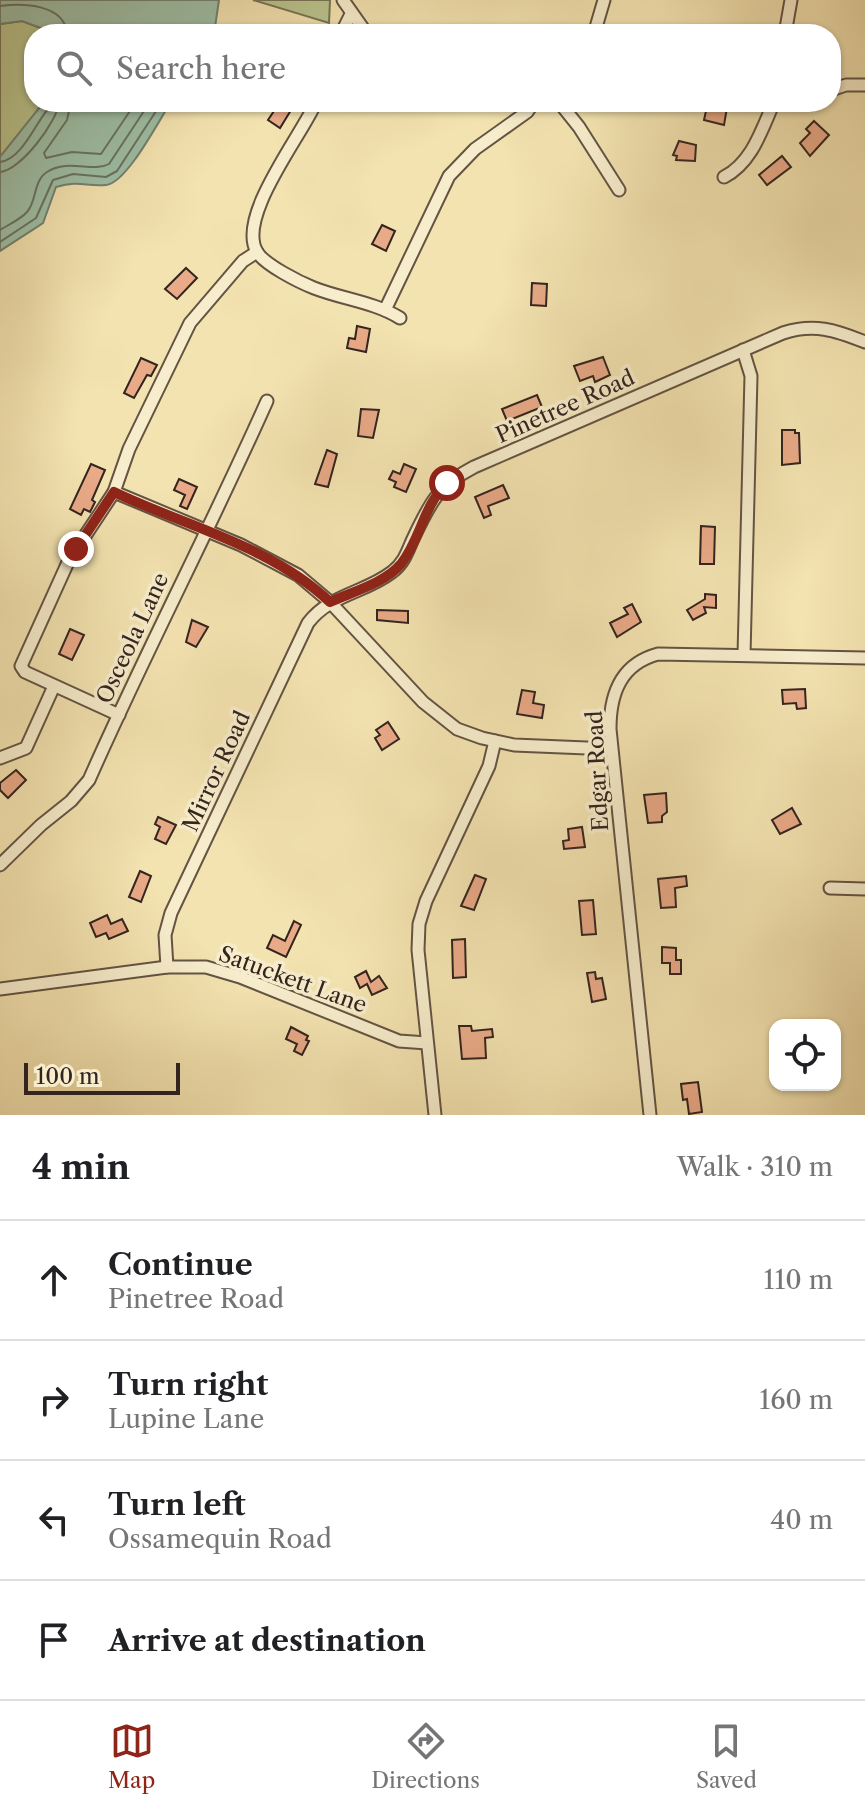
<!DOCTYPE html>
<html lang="en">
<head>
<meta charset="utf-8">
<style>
	body { margin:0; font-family:"Libre Caslon Text",serif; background:#f2f2f2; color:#202124 }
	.controls { position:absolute; right:24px; bottom:24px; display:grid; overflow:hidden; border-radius:16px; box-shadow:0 2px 6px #0004 }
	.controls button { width:72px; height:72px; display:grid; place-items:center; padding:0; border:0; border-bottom:2px solid #e0e0e0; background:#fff; color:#202124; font:40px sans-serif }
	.scale { position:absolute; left:24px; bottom:20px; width:156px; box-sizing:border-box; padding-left:8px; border:4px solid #33241f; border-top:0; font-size:22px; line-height:28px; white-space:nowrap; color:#33241f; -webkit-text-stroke:6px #f7edcc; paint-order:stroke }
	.stop { position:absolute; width:24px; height:24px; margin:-18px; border:6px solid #8f2418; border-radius:50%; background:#fff }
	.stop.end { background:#8f2418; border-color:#fff; box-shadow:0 2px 8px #0008 }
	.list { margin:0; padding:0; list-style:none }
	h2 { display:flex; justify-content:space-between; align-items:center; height:104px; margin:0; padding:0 32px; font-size:34px }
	h2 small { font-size:26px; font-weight:400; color:#757577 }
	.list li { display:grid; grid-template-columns:52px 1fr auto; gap:24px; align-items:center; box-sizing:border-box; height:120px; padding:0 32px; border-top:2px solid #e0e0e0 }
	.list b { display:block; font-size:30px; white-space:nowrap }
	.list p { margin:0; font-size:26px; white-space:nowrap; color:#757577 }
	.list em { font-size:26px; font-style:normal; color:#757577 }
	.icon { flex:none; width:44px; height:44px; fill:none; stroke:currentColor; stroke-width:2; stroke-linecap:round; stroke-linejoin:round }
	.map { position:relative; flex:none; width:865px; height:1115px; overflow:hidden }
	.search { position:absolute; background:#fff; box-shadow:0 2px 6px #0004; left:24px; right:24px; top:24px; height:88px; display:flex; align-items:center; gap:20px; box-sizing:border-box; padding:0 28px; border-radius:32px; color:#757577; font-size:30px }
	.sheet { height:584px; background:#fff }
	nav { display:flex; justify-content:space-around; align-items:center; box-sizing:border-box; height:112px; border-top:2px solid #e0e0e0; background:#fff; font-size:22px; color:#757577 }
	nav a { display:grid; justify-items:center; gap:4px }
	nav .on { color:#8f2418 }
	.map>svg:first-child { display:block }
	.green { fill:#b9c48d; stroke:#767456; stroke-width:2 }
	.water { fill:#9dbfa6; stroke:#738170; stroke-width:2 }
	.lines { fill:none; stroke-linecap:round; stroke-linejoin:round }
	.shore { stroke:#687262; stroke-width:2 }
	.building { fill:#e9aa87; stroke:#33241f; stroke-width:2 }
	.street-casing { stroke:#635443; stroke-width:15 }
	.street { stroke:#f7edcc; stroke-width:11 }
	.route { stroke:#8f2418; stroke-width:10 }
	.labels { text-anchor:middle; stroke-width:7; stroke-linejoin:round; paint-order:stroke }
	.street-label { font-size:22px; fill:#33241f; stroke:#f7edcc }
</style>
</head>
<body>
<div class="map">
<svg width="865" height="1115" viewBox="0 0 865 1115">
	<rect width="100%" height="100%" fill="#f3e3b0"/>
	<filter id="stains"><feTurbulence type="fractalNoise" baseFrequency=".0025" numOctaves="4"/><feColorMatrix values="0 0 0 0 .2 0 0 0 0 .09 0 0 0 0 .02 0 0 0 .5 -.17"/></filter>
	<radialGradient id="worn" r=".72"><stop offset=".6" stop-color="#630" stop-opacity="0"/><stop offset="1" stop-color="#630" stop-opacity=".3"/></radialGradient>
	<g class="green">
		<polygon points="253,0 330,0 329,23"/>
		<polygon points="22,21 57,34 34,34 34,102 44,102 0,157 0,24"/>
	</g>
	<g class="water">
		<polygon points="0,0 219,0 214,34 57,34 22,21 0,24"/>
		<path d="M44 102H171C159 120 127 183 106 185 86 187 80 180 56 187L43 223 0 251V157Z"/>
	</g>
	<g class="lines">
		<g class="shore">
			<path d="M0 6C23 3 65 4 67 34"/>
			<polyline points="71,102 67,120 44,153 46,158 72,152 101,154 136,102"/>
			<path d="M0 162C22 159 35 124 48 109L49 102"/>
			<path d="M0 172C20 171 58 121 59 102"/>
			<path d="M0 230C8 225 21 219 27 212 37 201 33 181 47 172 68 158 93 173 109 164L150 102"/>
			<polyline points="0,242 36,218 53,180 73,174 106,177 117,171 162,102"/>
		</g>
	</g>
	<g class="building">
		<polygon points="280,102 296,102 280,128 268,120"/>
		<polygon points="708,102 728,102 724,125 704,120"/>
		<polygon points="814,121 829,135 810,156 800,143 810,133 806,129"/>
		<polygon points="679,141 696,145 695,161 676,160 677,156 673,155"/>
		<polygon points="782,156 791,167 767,185 759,175"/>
		<polygon points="382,225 395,231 386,251 372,244"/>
		<polygon points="186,268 197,278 177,299 165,289"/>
		<polygon points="532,283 547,284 546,306 531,305"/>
		<polygon points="357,326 370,329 366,352 347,348 349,338 355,339"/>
		<polygon points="603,357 610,375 595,382 593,376 580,381 574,366"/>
		<polygon points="141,358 157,365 151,376 147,375 134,398 124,393"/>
		<polygon points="537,395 542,407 507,421 502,409"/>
		<polygon points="361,409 379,410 373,438 358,436"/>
		<polygon points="782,430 795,430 795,433 799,433 800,463 782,465"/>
		<polygon points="327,450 337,454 328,487 315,484"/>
		<polygon points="91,464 105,470 92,500 95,502 90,512 84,509 81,515 70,509"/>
		<polygon points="404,464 416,469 406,492 394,487 396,482 389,479 393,471 400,474"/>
		<polygon points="179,479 197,487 187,509 180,506 185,495 174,490"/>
		<polygon points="503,485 509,498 488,506 491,515 484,518 475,497"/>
		<polygon points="701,526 715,527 714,564 700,564"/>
		<polygon points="705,594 716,595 716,608 704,607 706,613 693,620 687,610 705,599"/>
		<polygon points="632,604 641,622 617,637 610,623 628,614 624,608"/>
		<polygon points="377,610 408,611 408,623 377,620"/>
		<polygon points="192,620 208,627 196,647 186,642"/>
		<polygon points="70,629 84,635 72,660 59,654"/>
		<polygon points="805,689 806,708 797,709 796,703 783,704 782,690"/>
		<polygon points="522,690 535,692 533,703 544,705 542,718 517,714"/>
		<polygon points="388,722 399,739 382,750 375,738 380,735 376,730"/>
		<polygon points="16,770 26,780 8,798 0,790 0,783"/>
		<polygon points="666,793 667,812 662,816 662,822 648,823 644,795"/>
		<polygon points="792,808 801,824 780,834 772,820"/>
		<polygon points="158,817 176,825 166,844 155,839 160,827 155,824"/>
		<polygon points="582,827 585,847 564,849 563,841 569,840 568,829"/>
		<polygon points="140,871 151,876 141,902 129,897"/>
		<polygon points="475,875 486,879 474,910 461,906"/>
		<polygon points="686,876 687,886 675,888 676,907 661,908 658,879"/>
		<polygon points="593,900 596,934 582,935 579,901"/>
		<polygon points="107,915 111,924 122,919 128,931 109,939 106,933 96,937 90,923"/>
		<polygon points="294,921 301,925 286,957 267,948 273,935 285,941"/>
		<polygon points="465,939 466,977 453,978 452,940"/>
		<polygon points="662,947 676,948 676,960 681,960 681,974 670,974 670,963 662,963"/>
		<polygon points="366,971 371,982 379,976 387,988 372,995 367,984 360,988 355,977"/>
		<polygon points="595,972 596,979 602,978 606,999 592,1002 587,973"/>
		<polygon points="459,1026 471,1026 472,1031 492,1029 493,1037 485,1038 486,1058 462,1059"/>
		<polygon points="291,1027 308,1036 306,1040 309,1041 302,1055 294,1051 297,1044 286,1039"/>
		<polygon points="698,1082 702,1112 689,1114 687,1099 683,1100 681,1084"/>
	</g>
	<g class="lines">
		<defs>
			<g id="street">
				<polyline points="343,0 367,34"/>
				<polyline points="341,34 351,14"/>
				<polyline points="594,34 604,0"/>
				<polyline points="785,34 791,0"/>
				<polyline points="831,90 846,85 865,85"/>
				<path d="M316 102C302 135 236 217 257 252 265 265 299 282 314 288 342 299 374 302 400 318"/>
				<polyline points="559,102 579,127 619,190"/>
				<path d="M724 177C752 163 762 129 774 102"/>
				<polyline points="385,310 449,176 475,149 527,112 534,102"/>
				<polyline points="743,350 751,376 744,655"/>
				<polyline points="114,492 241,545 298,575 330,602 423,702 457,729 482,738 514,745 611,749"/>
				<polyline points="119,715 25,672 21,666 69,560 114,492 129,449 190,323 243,261 257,252"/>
				<polyline points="0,758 26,748 54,686"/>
				<path d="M0 865 41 825 71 801 89 780C145 653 210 529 267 401"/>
				<polyline points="830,888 865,889"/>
				<path d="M167 967 165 935 171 913 308 623C330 594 365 593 392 572 403 564 407 553 412 541 429 505 437 486 474 467L783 333C814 323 835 330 865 342"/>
				<polyline points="0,989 167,967 206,967 240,977 399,1041 427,1043"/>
				<polyline points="435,1115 418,950 419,924 426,901 489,766 495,741"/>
				<path d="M650 1115 610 729C610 693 621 664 658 654L865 658"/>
			</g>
		</defs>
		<use href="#street" class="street-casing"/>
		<use href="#street" class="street"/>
	</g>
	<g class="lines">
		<path class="route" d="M76 549 114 492C187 527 269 545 330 602 352 592 385 583 401 564 421 539 423 506 447 483"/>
	</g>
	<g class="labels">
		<g class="street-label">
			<text transform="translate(565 406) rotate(-24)" y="8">Pinetree Road</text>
			<text transform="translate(132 638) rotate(-65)" y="8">Osceola Lane</text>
			<text transform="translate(216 771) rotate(-65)" y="8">Mirror Road</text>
			<text transform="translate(597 771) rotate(-93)" y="8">Edgar Road</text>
			<text transform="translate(293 979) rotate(20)" y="8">Satuckett Lane</text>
		</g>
	</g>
	<rect width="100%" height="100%" filter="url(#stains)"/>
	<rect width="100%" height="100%" fill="url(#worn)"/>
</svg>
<div class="controls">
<button><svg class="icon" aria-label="locate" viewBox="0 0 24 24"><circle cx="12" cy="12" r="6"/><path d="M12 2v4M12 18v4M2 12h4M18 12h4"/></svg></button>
</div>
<div class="scale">100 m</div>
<div class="stop" style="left:447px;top:483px"></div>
<div class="stop end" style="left:76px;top:549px"></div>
<div class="search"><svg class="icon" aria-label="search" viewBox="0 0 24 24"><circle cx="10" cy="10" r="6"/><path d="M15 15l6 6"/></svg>Search here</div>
</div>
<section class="sheet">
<h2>4 min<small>Walk · 310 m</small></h2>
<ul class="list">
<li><svg class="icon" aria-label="ahead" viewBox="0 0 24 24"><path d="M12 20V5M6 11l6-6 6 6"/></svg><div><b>Continue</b><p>Pinetree Road</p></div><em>110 m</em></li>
<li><svg class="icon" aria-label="right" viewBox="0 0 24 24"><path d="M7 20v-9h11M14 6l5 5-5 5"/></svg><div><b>Turn right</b><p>Lupine Lane</p></div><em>160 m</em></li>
<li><svg class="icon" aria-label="left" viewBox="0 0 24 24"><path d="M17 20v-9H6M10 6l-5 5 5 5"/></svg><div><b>Turn left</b><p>Ossamequin Road</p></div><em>40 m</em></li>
<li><svg class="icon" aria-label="arrive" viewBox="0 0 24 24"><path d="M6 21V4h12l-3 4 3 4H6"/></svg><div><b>Arrive at destination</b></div></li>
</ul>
</section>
<nav>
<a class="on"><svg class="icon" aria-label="map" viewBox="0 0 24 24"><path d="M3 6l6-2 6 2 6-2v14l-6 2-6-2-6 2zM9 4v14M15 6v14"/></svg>Map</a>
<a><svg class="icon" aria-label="directions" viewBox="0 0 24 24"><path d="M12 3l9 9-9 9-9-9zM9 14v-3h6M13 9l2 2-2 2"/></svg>Directions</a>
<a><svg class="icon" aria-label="saved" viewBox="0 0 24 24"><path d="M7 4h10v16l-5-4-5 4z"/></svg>Saved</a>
</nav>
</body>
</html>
